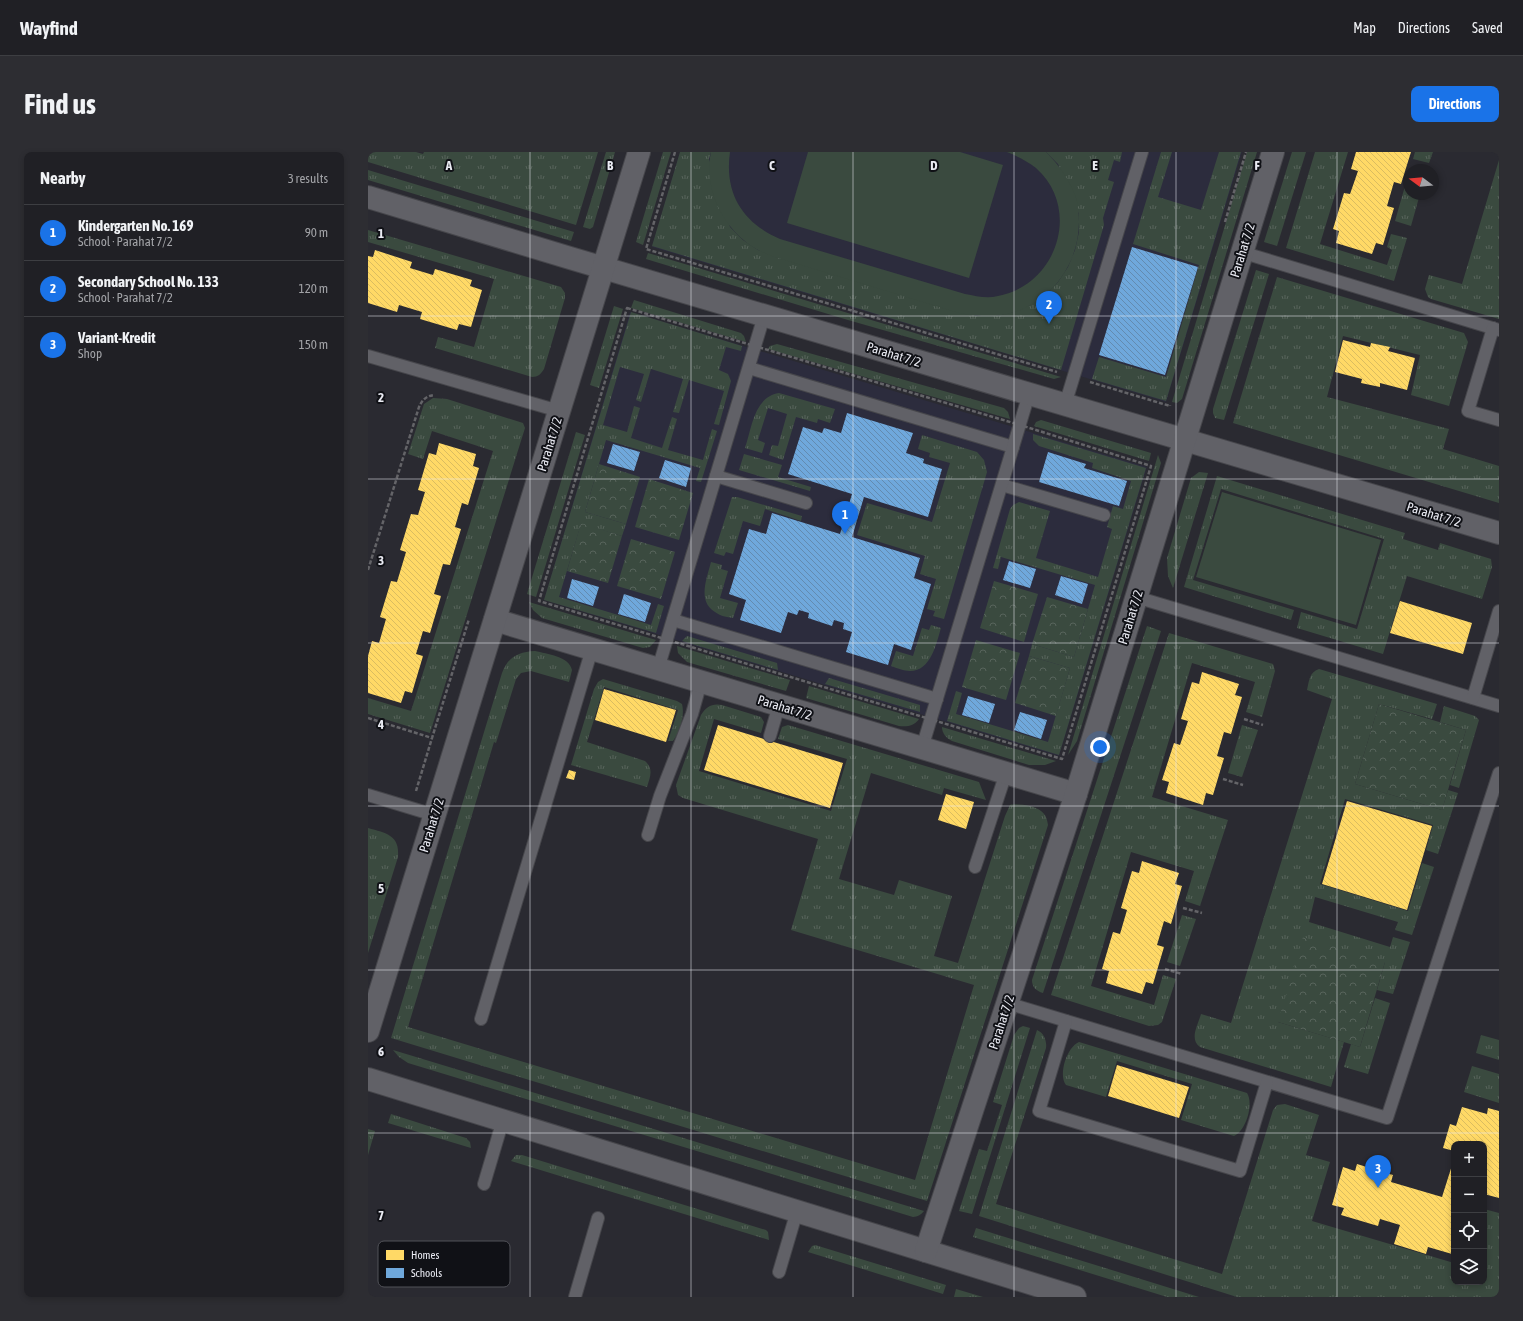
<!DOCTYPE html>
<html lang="en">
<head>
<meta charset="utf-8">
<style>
	body { margin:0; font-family:"Asap Condensed",sans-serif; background:#2d2d32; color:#f1f3f6 }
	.controls { position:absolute; right:12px; bottom:12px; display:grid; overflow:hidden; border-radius:8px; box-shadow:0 2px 6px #0003 }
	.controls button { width:36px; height:36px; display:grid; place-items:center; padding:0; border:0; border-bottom:1px solid #3d3e42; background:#202025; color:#f1f3f6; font:20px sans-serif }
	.compass { position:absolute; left:1035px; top:12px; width:36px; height:36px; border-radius:50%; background:#202025; box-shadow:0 2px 6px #0003; rotate:286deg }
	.you { position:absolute; left:732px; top:595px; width:14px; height:14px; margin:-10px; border:3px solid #fff; border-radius:50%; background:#1a73e8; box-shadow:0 0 0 6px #1a73e833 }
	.badge { display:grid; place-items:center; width:26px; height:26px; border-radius:50%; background:#1a73e8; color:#fff; font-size:13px; font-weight:700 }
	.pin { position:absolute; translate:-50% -33px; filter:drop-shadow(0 1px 2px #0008) }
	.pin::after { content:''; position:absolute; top:21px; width:14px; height:12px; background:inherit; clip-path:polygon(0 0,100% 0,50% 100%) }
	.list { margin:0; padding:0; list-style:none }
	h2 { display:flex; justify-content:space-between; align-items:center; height:52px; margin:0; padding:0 16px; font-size:17px }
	h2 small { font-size:13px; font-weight:400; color:#a2a3a7 }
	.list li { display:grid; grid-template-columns:26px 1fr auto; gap:12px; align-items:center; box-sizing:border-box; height:56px; padding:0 16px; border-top:1px solid #3d3e42 }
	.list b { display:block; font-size:15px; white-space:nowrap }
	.list p { margin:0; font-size:13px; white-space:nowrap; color:#a2a3a7 }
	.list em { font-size:13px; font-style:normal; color:#a2a3a7 }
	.icon { flex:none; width:22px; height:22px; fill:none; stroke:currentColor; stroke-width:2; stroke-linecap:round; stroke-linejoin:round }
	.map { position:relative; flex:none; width:1131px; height:1145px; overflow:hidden; border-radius:8px }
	header { display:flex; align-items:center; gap:24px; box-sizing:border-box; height:56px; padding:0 20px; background:#202025; border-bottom:1px solid #3d3e42 }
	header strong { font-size:19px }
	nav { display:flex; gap:22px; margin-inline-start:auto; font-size:14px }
	.intro { display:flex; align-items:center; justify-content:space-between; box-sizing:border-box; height:96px; padding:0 24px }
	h1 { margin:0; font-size:28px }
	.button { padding:10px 18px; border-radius:8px; background:#1a73e8; color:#fff; font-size:14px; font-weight:700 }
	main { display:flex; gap:24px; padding:0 24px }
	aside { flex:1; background:#202025; border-radius:8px; box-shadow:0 2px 6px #0003 }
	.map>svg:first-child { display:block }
	.built { fill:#2c2c3d }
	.grass { fill:url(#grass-tufts) }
	.park { fill:url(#park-crowns) }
	.garden { fill:#3a4a3f }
	.homes { fill:url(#homes-back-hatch) }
	.schools { fill:url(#schools-back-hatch) }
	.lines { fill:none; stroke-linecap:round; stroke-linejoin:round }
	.lane-casing { stroke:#46464b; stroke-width:14 }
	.street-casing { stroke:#46464b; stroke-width:24 }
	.path { stroke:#646468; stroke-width:2.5; stroke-dasharray:4 2; stroke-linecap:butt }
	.lane { stroke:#616167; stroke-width:12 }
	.street { stroke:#616167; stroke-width:22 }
	.grid { fill:none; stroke:#eaebf3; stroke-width:1; stroke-opacity:0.55 }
	.labels { text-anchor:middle; stroke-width:4; stroke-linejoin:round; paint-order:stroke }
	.street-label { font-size:13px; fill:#eaebf3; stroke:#101116 }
	.key { fill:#101116; stroke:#515258; stroke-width:1 }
	.key-label { font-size:11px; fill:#eaebf3 }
	.grid-label { font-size:13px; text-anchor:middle; font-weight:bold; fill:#eaebf3; stroke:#101116; stroke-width:4; stroke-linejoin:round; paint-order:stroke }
</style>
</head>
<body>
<header>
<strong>Wayfind</strong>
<nav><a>Map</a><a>Directions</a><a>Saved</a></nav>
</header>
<div class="intro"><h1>Find us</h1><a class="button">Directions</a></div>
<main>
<aside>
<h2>Nearby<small>3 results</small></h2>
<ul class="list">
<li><span class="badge">1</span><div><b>Kindergarten No. 169</b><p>School · Parahat 7/2</p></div><em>90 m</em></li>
<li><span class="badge">2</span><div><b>Secondary School No. 133</b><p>School · Parahat 7/2</p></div><em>120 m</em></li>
<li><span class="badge">3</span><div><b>Variant-Kredit</b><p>Shop</p></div><em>150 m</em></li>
</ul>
</aside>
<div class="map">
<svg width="1131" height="1145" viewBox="0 0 1131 1145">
	<defs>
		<pattern id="grass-tufts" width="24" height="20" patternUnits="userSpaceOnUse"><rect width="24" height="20" fill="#3a4a3f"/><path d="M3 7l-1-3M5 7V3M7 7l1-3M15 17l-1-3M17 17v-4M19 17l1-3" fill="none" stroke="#57645b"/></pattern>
		<pattern id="park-crowns" width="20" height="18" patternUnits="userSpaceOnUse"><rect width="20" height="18" fill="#3a4a3f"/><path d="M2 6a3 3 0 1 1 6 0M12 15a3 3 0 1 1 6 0" fill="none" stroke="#57645b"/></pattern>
		<pattern id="homes-back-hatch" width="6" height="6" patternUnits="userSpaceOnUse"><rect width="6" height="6" fill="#ffd966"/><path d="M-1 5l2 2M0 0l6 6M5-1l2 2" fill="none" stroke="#dabc60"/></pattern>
		<pattern id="schools-back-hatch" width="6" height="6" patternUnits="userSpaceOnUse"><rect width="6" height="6" fill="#6fa8dc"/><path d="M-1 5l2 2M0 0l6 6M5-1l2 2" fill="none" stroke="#638bb0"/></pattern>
	</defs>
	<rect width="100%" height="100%" fill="#2a2a31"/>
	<g class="built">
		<polygon points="312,0 874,0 798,250 284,95"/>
		<polygon points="262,160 779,315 691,604 176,448"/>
	</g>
	<g class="grass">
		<polygon points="0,0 48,0 55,2 56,0 230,0 208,73 0,10"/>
		<polygon points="238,0 247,0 225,75 222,77 215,75"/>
		<polygon points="295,0 303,0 275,93 268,90"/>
		<polygon points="312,0 343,0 341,7 362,75 375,88 390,98 609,164 628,164 645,160 662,153 677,143 690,130 700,115 707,98 711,80 711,62 690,12 678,0 754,0 752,10 746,8 740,28 746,30 735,66 736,73 693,218 284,94"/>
		<polygon points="793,0 804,0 790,45 833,58 851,0 873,0 798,249 724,227 731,205 798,225 831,113 765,92"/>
		<polygon points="879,0 889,0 814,247 809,251 804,250"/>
		<polygon points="924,0 938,0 909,94 896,90"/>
		<polygon points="947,0 980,0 952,92 1019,113 1024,98 1019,95 1023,82 1039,86 1026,129 918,96"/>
		<polygon points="1047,0 1065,0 1061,11 1045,7"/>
		<polygon points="1131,8 1131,167 1063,147 1060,145 1057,137 1061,123 1094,132"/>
		<polygon points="0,18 206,80 203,89 0,28"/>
		<polygon points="1041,20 1041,42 1052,42 1043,74 1027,69"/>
		<path d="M0 78 193 135 197 141V146L176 217C173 222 170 225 164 225L67 196 70 185 106 195 126 127 0 90Z"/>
		<polygon points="280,101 693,225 686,227 480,168 278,107"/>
		<polygon points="888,118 901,122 856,268 847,266 845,261 845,257"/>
		<polygon points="909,125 1096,181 1100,190 1081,254 1043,243 1052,203 975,184 959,245 1081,277 1075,297 1131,314 1131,351 865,271"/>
		<polygon points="266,148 373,181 376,184 378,190 263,156"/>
		<polygon points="246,154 255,157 231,236 222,233"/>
		<polygon points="263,160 374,194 373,199 358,195 351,218 360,222 363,229 351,273 346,272 356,239 321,228 311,261 305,260 315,227 283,217 273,250 268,248 276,222 252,215 235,273 259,280 266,254 272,256 263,286 294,296 304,265 309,267 300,298 335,308 344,277 349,279 333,330 328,329 332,316 238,288 217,360 258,372 254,384 213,372 191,445 283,473 290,452 296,454 288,481 176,448"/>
		<polygon points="409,192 636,256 640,260 642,267 400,197 402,194"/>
		<path d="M411 241 467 257 462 271 450 267 449 271 428 265 415 308 401 303 404 293 410 294 419 262 400 256 390 288 397 291 394 301 377 296C384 276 386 245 411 241Z"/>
		<polygon points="65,246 79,247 155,271 157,276 62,581 0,562 0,546 43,559 125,299 64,279 55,307 40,302 56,252"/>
		<polygon points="673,268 783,301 781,309 666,274 668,270"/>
		<polygon points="208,280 217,283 168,445 159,442"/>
		<polygon points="665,282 778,316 691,603 579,569 588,539 594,541 588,562 680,590 702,516 661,504 664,492 706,505 727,433 633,405 630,417 625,416 642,357 645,353 651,350 682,359 668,406 730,425 744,377 739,375 745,354 755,357 763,329 724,316 725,311 671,294 665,288"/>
		<polygon points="554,283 609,300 616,308 619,320 576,467 565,464 567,459 559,457 568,427 552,422 557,404 489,383 499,351 564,370 582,311 561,305 562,301 550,297"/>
		<polygon points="376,302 414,313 410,325 443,335 442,339 371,318"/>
		<polygon points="790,303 793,311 709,589 700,603"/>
		<polygon points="831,320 840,321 805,436 800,424 799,406 823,326"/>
		<polygon points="849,324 1037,381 1035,387 1070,398 1072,391 1123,407 1124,415 1114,447 1039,424 1015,502 929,476 933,460 989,477 1016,387 853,337 825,428 926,458 923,468 816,435"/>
		<polygon points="364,345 369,345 434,364 433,369 397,357 392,374 375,369 365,402 358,400 356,404 346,401"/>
		<path d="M343 410 354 413 353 417 360 419 352 446 370 451 365 466C359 465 352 464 347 460 329 449 339 426 343 410Z"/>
		<polygon points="161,450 288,488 282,495 275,496 174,466 165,458"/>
		<path d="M563 473 573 476C568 492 563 519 542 519 536 519 529 516 523 514L528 499 545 504 554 476 561 478Z"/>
		<path d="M779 474 793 479 675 841C668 839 664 835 664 828Z"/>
		<polygon points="801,481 905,512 907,519 894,565 878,560 887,530 824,511 784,645 860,668 832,754 817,749 826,719 763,700 723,834 786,853 795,823 808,827 794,870 790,873 781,874 683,843"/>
		<polygon points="319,484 409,511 410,518 314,489"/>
		<polygon points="309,494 422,528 418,539 319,510 310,501"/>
		<path d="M167 499C179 502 201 504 204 518L201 530 163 519 153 521 148 527 128 591 126 590 40 875 547 1028 606 833 423 778 450 687 315 646 310 643 308 633 333 563C338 555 344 551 354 553L393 565 396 570 393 581 346 567 331 619 463 659 479 607 410 587 414 575 420 573 611 630 618 648 576 636 574 643 503 621 471 727 526 743 531 728 584 744 566 804 590 811 637 664 642 653C649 651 667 654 673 659 678 663 679 667 680 673L559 1049 23 886 134 521C140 505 150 500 167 499Z"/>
		<path d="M951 517 1069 552 1064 567 1011 552 987 632 1074 658 1080 638 1090 641 1070 702 1058 698 1065 673 977 647 952 732 1040 759 1054 711 1066 715 1044 783 1027 778 1030 770 947 745 941 770 1022 795 1025 785 1042 790 1025 842 1009 838 1017 810 910 870 976 890 963 935 832 895C821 887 830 873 833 862L863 871 964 547 939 538C941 530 941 520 951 517Z"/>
		<polygon points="461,526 552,553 552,560 457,532"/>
		<path d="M235 527 309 549 314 552C317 563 312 580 305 589H300L310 558 236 535 219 590 277 609C286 617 282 625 279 635L203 613 226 537 230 530Z"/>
		<path d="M441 534 551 567C546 574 539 575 531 574L438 546Z"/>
		<polygon points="1076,554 1107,564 1111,568 1091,636 1082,633 1098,578 1072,570"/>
		<polygon points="874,573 890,578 874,625 860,621"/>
		<path d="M574 575 688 609 677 613H661L584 589C578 586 574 581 574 575Z"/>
		<path d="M0 676C18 681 32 683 30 705L0 801Z"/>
		<polygon points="814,763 828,767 812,814 799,810"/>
		<polygon points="1007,846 1022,851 1000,922 976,915 983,892 992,895"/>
		<polygon points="655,874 662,876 604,1062 591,1059 611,997 619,999 634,953 625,950 646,883 651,876"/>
		<path d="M669 878C676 881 679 889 678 896L628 1052 854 1122 905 958 909 953 917 952 951 963 938 1003 962 1010 944 1069 1086 1111V1130H1116V1057L1131 1061V1141L1130 1145H869L611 1064Z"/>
		<polygon points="1113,883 1131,888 1131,908 1108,901"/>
		<path d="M711 890 879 941C886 952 878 979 866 984L813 968 824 932 749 909 738 945 698 933C690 922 699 895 711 890Z"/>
		<path d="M25 898 556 1059C554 1062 549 1065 545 1065L40 911 31 905Z"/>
		<polygon points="1104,914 1131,922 1131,951 1096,940"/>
		<polygon points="23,962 98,986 102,990 103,996 20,971"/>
		<polygon points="0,977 7,979 0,1003"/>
		<polygon points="148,1003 154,1003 398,1078 400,1080 401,1088 143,1009"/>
		<polygon points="608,1076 831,1145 799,1145 605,1085"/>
		<polygon points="447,1093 578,1133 575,1142 440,1100 444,1094"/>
		<polygon points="588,1137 615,1145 586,1145"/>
	</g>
	<g class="park">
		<polygon points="231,312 272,325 258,372 217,360"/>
		<polygon points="281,327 325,341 311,388 267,375"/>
		<polygon points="213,371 254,384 240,431 199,419"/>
		<polygon points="263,387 307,400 293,447 249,434"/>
		<polygon points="626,429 670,442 656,490 612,476"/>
		<polygon points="679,445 720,457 706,505 664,492"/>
		<polygon points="608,488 652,501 638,548 594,535"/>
		<polygon points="661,504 702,516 688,564 647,551"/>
		<polygon points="1011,552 1098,578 1074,658 987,632"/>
		<polygon points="935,785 1017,810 992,895 910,870"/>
	</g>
	<g class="garden">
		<path d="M343 0H362C356 42 375 71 412 87L597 142C608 144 619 147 630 144 689 133 714 57 668 16 659 9 649 4 639 0H678C691 13 700 26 707 43 710 51 711 61 711 70 711 117 676 159 628 164 615 165 603 163 591 161L407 105C402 103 395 101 390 98 356 79 335 38 343 0Z"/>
		<polygon points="440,0 592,0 635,13 601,126 419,71"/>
		<polygon points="854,340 1013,388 988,473 828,425"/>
	</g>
	<g class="homes">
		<polygon points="988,0 1043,0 1033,32 1026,30 1019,54 1026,56 1015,93 1008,91 1004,102 968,91 971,79 965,77 976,41 982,42 990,19 983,17"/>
		<polygon points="7,98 44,110 42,116 65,123 67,117 104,128 102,134 114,138 103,175 91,172 89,178 52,167 54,160 31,153 29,160 0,151 0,104 5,105"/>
		<polygon points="975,188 1002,195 1003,191 1022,195 1020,199 1047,206 1039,238 1012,231 1012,235 993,231 994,227 967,220"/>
		<polygon points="71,291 108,302 105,314 111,316 100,353 94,351 87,375 93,377 82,413 75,412 66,442 73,444 62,481 55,479 48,502 55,504 44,541 37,539 33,551 0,541 0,504 4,489 11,491 18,467 12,465 23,429 29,430 38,400 32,398 43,362 50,363 57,340 50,338 61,301 68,303"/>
		<polygon points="1032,449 1104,471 1095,502 1022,481"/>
		<polygon points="834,520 871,532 867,543 874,545 863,582 856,580 849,604 856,606 845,643 838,641 835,653 798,641 801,630 794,628 806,591 812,593 820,569 813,567 824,530 831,532"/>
		<polygon points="236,537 308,558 298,590 227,568"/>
		<polygon points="350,573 475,611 462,656 336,618"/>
		<polygon points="201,618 208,620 206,628 198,626"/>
		<polygon points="578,642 606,650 598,677 570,668"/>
		<polygon points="979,649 1064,674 1039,758 954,732"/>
		<polygon points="774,709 811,721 807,732 814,734 803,772 796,769 789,793 796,795 785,832 778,830 774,842 738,831 741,819 734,817 745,780 752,782 759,758 753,756 764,719 771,721"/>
		<polygon points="749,913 821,935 811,966 740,944"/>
		<polygon points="1094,955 1119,962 1120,956 1131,959 1131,1046 1116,1042 1116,992 1086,992 1086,999 1075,996 1082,972 1088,974"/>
		<polygon points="1086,1007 1086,1097 1084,1102 1060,1095 1058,1102 1026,1092 1032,1073 1012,1067 1010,1074 973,1063 976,1056 964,1053 975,1015 987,1019 989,1012 1025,1023 1023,1030 1074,1045"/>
	</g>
	<g class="schools">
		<polygon points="764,95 830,115 797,223 731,203"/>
		<polygon points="479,261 545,281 538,301 556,307 555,311 574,317 560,365 496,345 484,385 552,406 546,426 563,432 543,498 526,492 520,513 478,500 484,480 475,477 476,471 466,468 464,474 440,466 441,461 431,458 429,463 420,460 413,481 372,468 378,448 361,442 381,377 398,382 404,361 472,382 484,342 420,322 435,275 454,281 456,276 473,281"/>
		<polygon points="245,292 272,300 266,319 239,311"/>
		<polygon points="680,300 718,312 716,316 759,329 751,354 671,330"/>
		<polygon points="297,308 323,316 318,335 291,326"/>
		<polygon points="641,409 668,417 662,436 635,428"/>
		<polygon points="693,424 720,432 714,452 687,443"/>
		<polygon points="204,427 231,435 225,454 199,446"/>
		<polygon points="256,442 283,451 277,470 250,462"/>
		<polygon points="600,544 627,552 621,571 594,563"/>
		<polygon points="652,560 679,568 673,587 646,578"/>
	</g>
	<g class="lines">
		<defs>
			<g id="lane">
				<polyline points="873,100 1131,178"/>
				<polyline points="1125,176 1100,259 1131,268"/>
				<polyline points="0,204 191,259"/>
				<polyline points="381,216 645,295"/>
				<polyline points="697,253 774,0"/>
				<polyline points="348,324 438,351"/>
				<polyline points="634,333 736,363"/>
				<polyline points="768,445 1131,554"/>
				<polyline points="305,468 569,547"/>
				<polyline points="290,517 396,164"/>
				<polyline points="1105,546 1131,459"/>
				<polyline points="402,584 411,553"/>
				<polyline points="554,596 661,242"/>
				<polyline points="0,643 66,663"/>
				<polyline points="280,683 292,644 324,562 333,530"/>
				<polyline points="607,715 638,621"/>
				<polyline points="639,851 1019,966 1131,621"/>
				<polyline points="113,867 224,497"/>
				<polyline points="698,869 671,959 872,1019 899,930"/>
				<polyline points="116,1032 135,968"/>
				<polyline points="411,1120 429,1059"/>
				<polyline points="207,1145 230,1066"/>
			</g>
			<g id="street">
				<polyline points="0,45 202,106 1131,381"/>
				<polyline points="127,468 708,642"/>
				<polyline points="0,879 271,0"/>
				<polyline points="0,927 707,1145"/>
				<polyline points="558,1099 708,642 905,0"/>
			</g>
		</defs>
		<use href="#lane" class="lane-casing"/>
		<use href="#street" class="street-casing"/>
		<g class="path">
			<polyline points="307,0 278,97 689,220"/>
			<polyline points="857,70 878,0"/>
			<polygon points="259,156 652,273 783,314 694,607 171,449"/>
			<polyline points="722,230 802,254 802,253"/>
			<path d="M0 418 51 255C54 248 58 244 66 243"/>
			<polyline points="0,566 64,586 101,467"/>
			<polyline points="876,567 895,573"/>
			<polyline points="855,627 875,633"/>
			<polyline points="48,639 64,586"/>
			<polyline points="815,756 834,761"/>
			<polyline points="797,817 814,822"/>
		</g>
		<use href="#lane" class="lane"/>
		<use href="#street" class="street"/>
	</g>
	<path class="grid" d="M162 0V1145M323 0V1145M485 0V1145M646 0V1145M808 0V1145M969 0V1145M0 164H1131M0 327H1131M0 491H1131M0 654H1131M0 818H1131M0 981H1131"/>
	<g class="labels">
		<g class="street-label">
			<text transform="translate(874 98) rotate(-73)" y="5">Parahat 7/2</text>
			<text transform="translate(526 202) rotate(17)" y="5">Parahat 7/2</text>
			<text transform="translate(181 292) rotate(-73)" y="5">Parahat 7/2</text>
			<text transform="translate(1066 362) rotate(17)" y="5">Parahat 7/2</text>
			<text transform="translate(762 465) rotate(-73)" y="5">Parahat 7/2</text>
			<text transform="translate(417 555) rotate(17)" y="5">Parahat 7/2</text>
			<text transform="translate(63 673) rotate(-73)" y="5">Parahat 7/2</text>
			<text transform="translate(633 870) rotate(-72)" y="5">Parahat 7/2</text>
		</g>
	</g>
	<rect x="10" y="1089" width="132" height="46" rx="6" class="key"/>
	<rect x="18" y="1098" width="18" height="10" fill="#ffd966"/>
	<rect x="18" y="1116" width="18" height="10" fill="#6fa8dc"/>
	<g class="key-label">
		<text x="43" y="1107">Homes</text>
		<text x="43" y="1125">Schools</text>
	</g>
	<g class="grid-label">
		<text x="81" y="18">A</text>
		<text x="242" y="18">B</text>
		<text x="404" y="18">C</text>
		<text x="566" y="18">D</text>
		<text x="727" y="18">E</text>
		<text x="889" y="18">F</text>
		<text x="13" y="86">1</text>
		<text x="13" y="250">2</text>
		<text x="13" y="413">3</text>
		<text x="13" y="577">4</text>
		<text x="13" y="741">5</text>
		<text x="13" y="904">6</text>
		<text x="13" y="1068">7</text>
	</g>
</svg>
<div class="controls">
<button>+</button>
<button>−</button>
<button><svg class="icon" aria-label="locate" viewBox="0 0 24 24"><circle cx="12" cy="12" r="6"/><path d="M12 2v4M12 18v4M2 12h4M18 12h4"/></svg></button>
<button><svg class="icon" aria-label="layers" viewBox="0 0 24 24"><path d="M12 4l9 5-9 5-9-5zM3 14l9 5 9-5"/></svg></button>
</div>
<svg class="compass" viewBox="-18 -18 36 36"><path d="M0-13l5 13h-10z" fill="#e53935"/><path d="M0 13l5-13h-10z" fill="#a2a3a7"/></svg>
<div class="you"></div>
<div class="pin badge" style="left:477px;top:382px">1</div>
<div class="pin badge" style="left:681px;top:172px">2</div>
<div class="pin badge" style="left:1010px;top:1036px">3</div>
</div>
</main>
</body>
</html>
